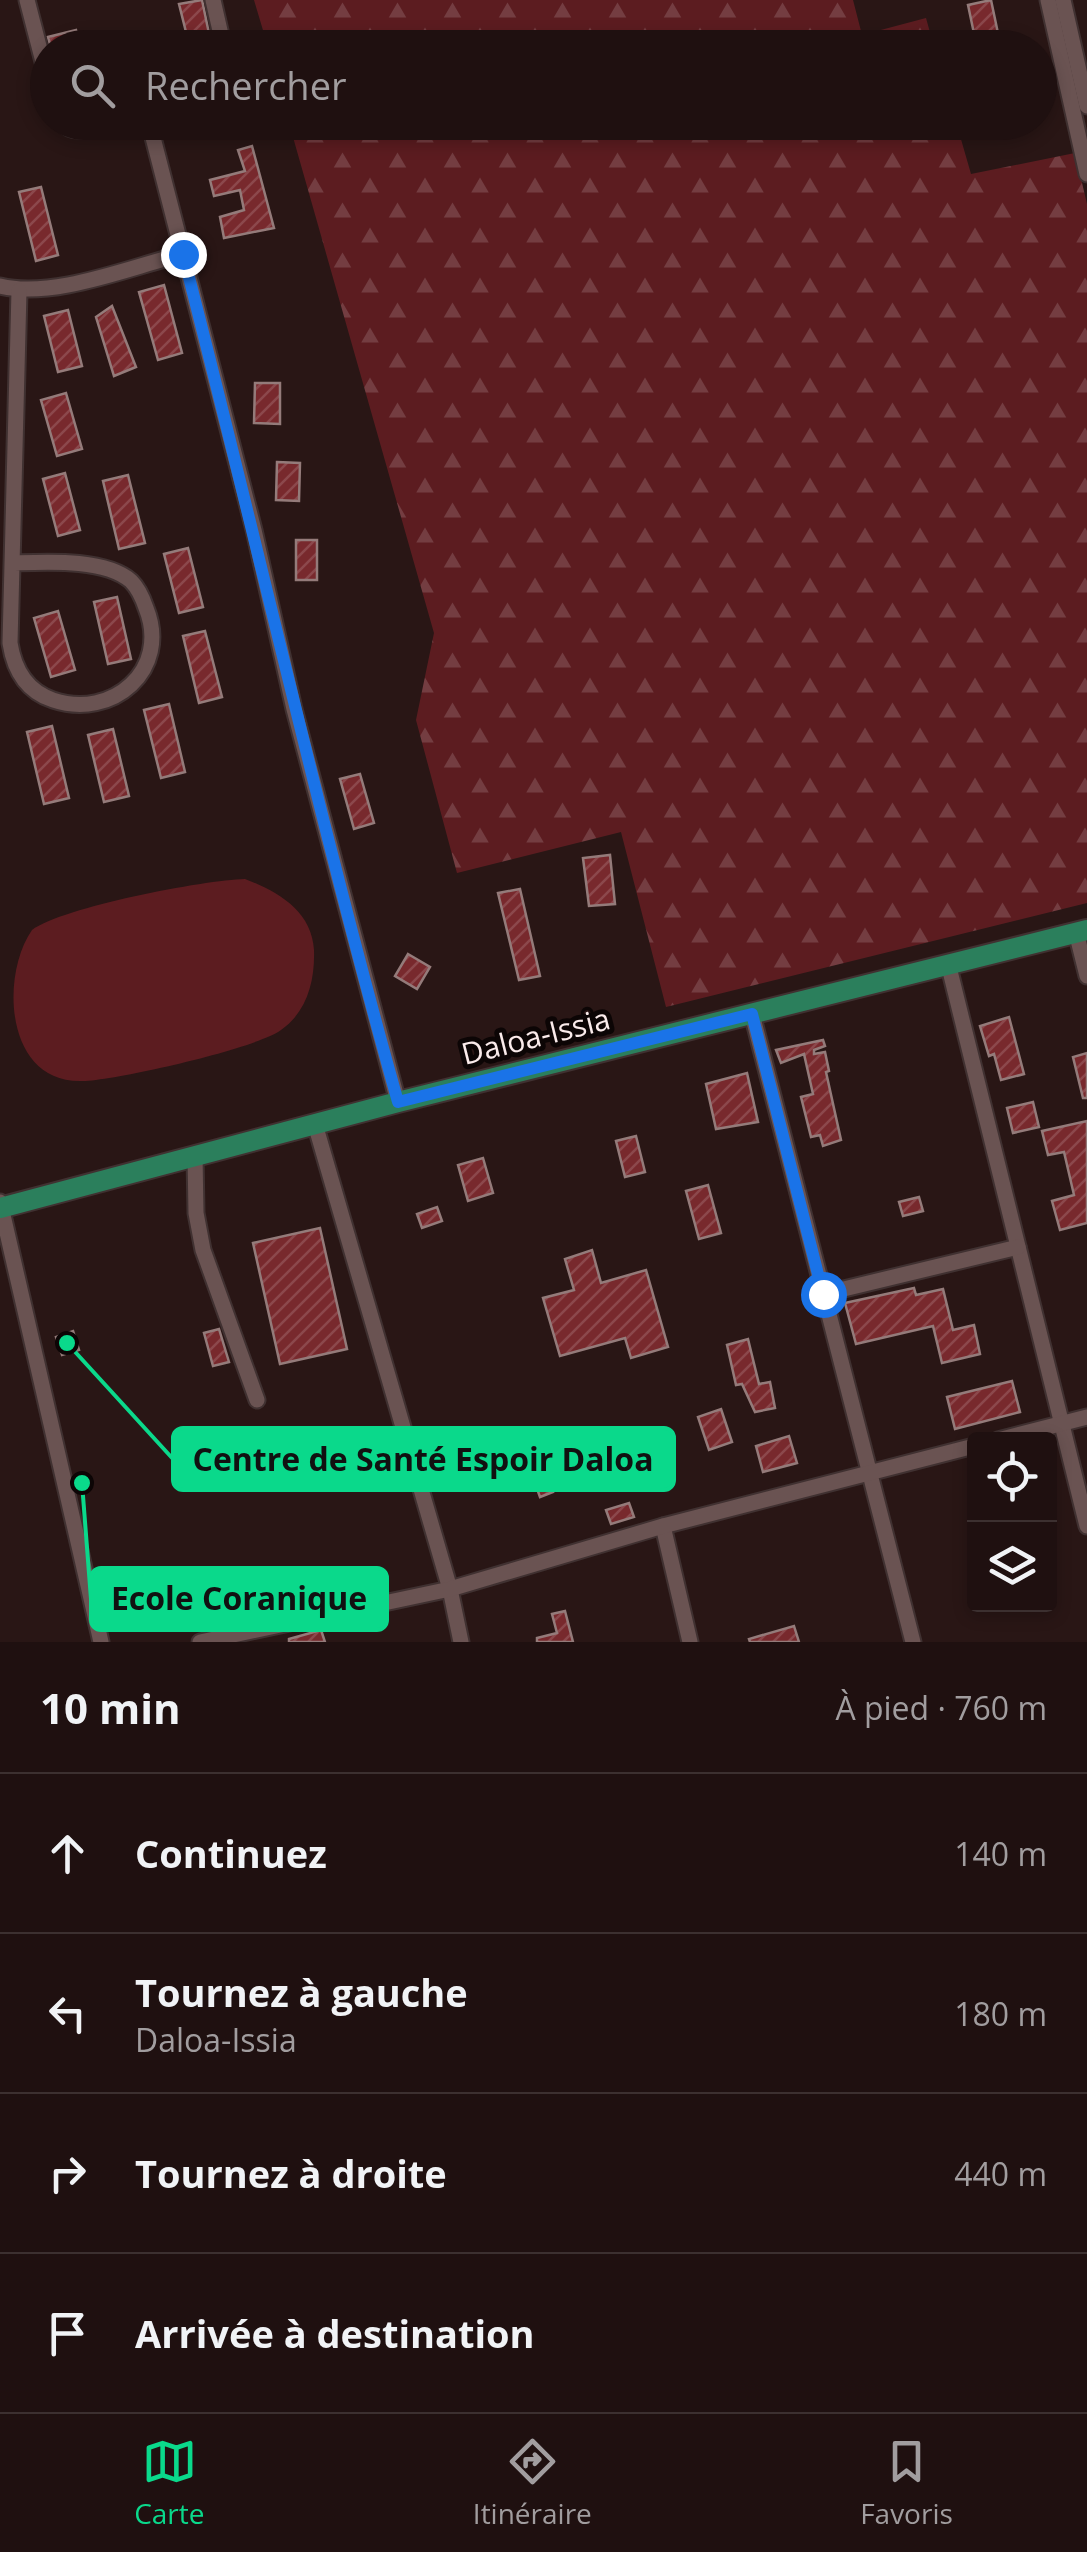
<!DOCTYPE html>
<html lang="fr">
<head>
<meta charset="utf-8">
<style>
	body { margin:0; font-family:"Open Sans",sans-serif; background:#2c1e1e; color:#f1f3f6 }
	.controls { position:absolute; right:30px; bottom:30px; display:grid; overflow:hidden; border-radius:10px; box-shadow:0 5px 15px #0003 }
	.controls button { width:90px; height:90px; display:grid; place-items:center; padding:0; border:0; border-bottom:2px solid #3c3030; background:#1f1010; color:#f1f3f6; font:50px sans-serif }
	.stop { position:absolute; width:30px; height:30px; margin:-22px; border:8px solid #1a73e8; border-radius:50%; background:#fff }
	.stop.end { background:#1a73e8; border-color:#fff; box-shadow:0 2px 10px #0008 }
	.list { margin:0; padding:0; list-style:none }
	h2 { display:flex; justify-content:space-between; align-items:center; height:130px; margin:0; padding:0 40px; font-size:42px }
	h2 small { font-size:32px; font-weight:400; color:#a19d9f }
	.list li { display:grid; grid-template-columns:65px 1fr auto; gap:30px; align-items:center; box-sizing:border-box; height:160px; padding:0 40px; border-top:2px solid #3c3030 }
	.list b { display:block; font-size:38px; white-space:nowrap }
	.list p { margin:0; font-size:32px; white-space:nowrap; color:#a19d9f }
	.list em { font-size:32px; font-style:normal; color:#a19d9f }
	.icon { flex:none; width:55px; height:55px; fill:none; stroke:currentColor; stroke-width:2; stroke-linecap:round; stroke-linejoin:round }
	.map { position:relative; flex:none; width:1087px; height:1642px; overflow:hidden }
	.search { position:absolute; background:#1f1010; box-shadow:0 5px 15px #0003; left:30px; right:30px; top:30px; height:110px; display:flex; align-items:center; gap:25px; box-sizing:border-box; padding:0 35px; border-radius:55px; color:#a19d9f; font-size:38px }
	.sheet { height:770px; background:#1f1010 }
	nav { display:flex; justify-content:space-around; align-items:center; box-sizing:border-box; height:140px; border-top:2px solid #3c3030; background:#1f1010; font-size:28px; color:#a19d9f }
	nav a { display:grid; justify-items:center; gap:5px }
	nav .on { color:#0ad98b }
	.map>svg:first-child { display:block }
	.green { fill:#5c1c20 }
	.forest { fill:url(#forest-firs) }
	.building { fill:url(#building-hatch); stroke:#947b7a; stroke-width:2.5 }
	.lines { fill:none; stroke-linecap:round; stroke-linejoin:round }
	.minor-casing { stroke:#403131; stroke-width:19 }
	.major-casing { stroke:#403131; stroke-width:24 }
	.minor { stroke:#6a5352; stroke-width:15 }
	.major { stroke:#2b7f5c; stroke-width:20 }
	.route { stroke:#1a73e8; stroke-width:12 }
	.labels { text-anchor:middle; stroke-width:10; stroke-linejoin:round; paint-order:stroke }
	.street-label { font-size:30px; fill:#faebeb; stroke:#0c0505 }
	.leader { fill:none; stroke:#0ad98b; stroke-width:4 }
	.callout-dot { fill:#0ad98b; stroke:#0c0505; stroke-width:4 }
	.callout { fill:#0ad98b; stroke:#0ad98b; stroke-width:4 }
	.callout-label { font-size:32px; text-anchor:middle; font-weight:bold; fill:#111 }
</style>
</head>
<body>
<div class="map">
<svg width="1087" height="1642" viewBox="0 0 1087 1642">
	<defs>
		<pattern id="forest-firs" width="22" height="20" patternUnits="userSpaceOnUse" patternTransform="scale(2.5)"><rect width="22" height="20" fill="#5c1c20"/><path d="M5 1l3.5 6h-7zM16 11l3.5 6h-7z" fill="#743d41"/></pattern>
		<pattern id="building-hatch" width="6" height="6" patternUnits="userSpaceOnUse" patternTransform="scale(2.5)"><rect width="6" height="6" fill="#78292d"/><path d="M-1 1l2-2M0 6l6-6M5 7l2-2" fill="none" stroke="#8c484c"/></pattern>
	</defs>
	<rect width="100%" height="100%" fill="#291615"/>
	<path class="green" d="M245 879C277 891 312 911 314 950 315 981 307 1012 281 1030 255 1049 116 1080 83 1081 5 1084 0 976 32 930 63 907 204 880 245 879Z"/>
	<g class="forest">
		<polygon points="254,0 853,0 862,35 926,18 934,47 268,47"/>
		<polygon points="956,122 971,174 1075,153 1087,204 1087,903 666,1007 621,832 457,873 416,720 434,633 289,123"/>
	</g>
	<g class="building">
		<polygon points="202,0 212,48 190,48 179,4"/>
		<polygon points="991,0 999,38 976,43 968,5"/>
		<polygon points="76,30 80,48 51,48 48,37"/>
		<polygon points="252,146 274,228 224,238 220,217 244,210 240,190 214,196 210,180 245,171 238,150"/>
		<polygon points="41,187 58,255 36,261 19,192"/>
		<polygon points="164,285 182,353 158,360 139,292"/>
		<polygon points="112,306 136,367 114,376 96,317"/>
		<polygon points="68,310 82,366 58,372 44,316"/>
		<polygon points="255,383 280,383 280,424 254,423"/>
		<polygon points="66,393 82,449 57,456 41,400"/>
		<polygon points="277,462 300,463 299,501 276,500"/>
		<polygon points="65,473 80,530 58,536 43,479"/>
		<polygon points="128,475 145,543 119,549 103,481"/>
		<rect x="296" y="540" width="21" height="40"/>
		<polygon points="188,548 203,607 179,613 164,554"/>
		<polygon points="117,597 131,659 108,664 94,602"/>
		<polygon points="58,611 75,670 51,677 34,618"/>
		<polygon points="205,631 222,697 199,703 183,636"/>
		<polygon points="169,704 185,772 161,778 144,710"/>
		<polygon points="52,726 69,798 44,804 27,732"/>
		<polygon points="113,729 129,796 104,802 88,735"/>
		<polygon points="360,774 374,823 354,829 340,779"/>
		<polygon points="610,855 615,904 589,906 583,858"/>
		<polygon points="520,889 540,976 519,980 498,893"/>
		<polygon points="408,954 430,967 417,989 395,976"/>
		<polygon points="1009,1017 1024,1074 1001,1080 994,1054 989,1056 980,1026"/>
		<polygon points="823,1040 825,1046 814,1050 814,1054 825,1052 829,1071 826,1072 841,1140 823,1146 820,1135 811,1137 801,1097 813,1094 804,1054 781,1063 776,1050"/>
		<polygon points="1087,1053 1087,1098 1083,1098 1073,1057"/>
		<polygon points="747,1073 758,1122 716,1129 706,1084"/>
		<polygon points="1033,1102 1039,1127 1013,1133 1007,1108"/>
		<polygon points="1087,1121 1087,1223 1060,1230 1052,1201 1074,1195 1064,1152 1048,1155 1042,1131"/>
		<polygon points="636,1136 645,1172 625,1177 616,1141"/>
		<polygon points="483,1158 493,1193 468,1201 458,1165"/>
		<polygon points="708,1185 721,1233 699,1239 686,1191"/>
		<polygon points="919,1197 923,1211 903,1216 899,1202"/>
		<polygon points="437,1207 442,1221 422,1228 417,1214"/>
		<polygon points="320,1228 347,1349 280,1364 253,1243"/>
		<polygon points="592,1250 601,1283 646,1270 668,1347 631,1358 625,1338 560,1356 543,1298 574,1290 565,1259"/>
		<polygon points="914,1288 916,1295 943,1289 953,1330 974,1325 980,1354 942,1363 933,1326 856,1344 845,1303"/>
		<polygon points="219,1329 229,1362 213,1366 204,1333"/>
		<polygon points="73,1331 79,1350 62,1355 56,1337"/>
		<polygon points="748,1339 759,1384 770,1382 775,1408 755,1412 742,1384 736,1385 727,1345"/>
		<polygon points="1012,1381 1020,1412 955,1429 947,1397"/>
		<polygon points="721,1409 732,1442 709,1450 698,1417"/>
		<polygon points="789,1436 797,1463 763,1472 756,1446"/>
		<polygon points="548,1476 553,1492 540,1497 534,1480"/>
		<polygon points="629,1503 634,1517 611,1524 606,1510"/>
		<polygon points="565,1611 573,1642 537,1642 537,1638 557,1633 552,1614"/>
		<polygon points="794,1626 799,1642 750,1642 749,1639"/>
		<polygon points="321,1630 325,1642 289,1642 289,1639"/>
	</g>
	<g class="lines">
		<defs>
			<g id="minor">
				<polyline points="27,0 48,81"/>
				<polyline points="213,0 224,48"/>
				<polyline points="1048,0 1087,174"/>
				<polyline points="1063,0 1087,106"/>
				<path d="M61 122C75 138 96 127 114 122"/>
				<polyline points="149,122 254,530 294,709 398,1102"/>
				<path d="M0 286C54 299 130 267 183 254"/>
				<path d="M12 563C45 562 105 558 131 581 138 588 143 599 146 608 171 670 112 720 53 700 26 691 14 669 10 643L19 291"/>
				<polyline points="1076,932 1087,976"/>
				<polyline points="948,963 1087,1526"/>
				<polyline points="752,1014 913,1642"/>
				<polyline points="315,1124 450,1589 461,1642"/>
				<polyline points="195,1156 196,1213 203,1250 257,1400"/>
				<polyline points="0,1202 101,1642"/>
				<polyline points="823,1294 1018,1247"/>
				<polyline points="998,1440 1087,1417"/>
				<polyline points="663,1526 690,1642"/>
				<polyline points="200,1642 450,1589 663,1526 974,1446"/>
			</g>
			<polyline id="major" points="0,1208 398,1102 1087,930"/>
		</defs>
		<use href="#minor" class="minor-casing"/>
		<use href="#major" class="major-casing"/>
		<use href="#minor" class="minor"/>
		<use href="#major" class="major"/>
	</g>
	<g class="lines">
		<path class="route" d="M183 254C256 536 319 821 398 1102L752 1014 823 1294"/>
	</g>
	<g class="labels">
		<g class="street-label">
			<text transform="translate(536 1037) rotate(-14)" y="10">Daloa-Issia</text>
		</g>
	</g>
	<path class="leader" d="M67 1343L173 1459M82 1483L91 1599"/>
	<g class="callout-dot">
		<circle cx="67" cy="1343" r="10"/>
		<circle cx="82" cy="1483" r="10"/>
	</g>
	<g class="callout">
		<rect x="173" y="1428" width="501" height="62" rx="10"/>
		<rect x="91" y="1568" width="296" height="62" rx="10"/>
	</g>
	<g class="callout-label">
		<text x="423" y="1471">Centre de Santé Espoir Daloa</text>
		<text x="239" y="1610">Ecole Coranique</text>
	</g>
</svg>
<div class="controls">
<button><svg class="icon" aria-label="locate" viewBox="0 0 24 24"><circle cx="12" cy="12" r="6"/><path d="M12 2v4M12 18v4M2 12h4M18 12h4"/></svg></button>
<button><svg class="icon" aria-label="layers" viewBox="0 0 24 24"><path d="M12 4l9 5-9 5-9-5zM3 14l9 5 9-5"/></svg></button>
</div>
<div class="stop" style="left:823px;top:1294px"></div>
<div class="stop end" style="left:183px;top:254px"></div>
<div class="search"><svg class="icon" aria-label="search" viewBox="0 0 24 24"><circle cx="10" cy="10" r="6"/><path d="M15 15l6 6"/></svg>Rechercher</div>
</div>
<section class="sheet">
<h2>10 min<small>À pied · 760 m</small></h2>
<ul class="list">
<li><svg class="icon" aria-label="ahead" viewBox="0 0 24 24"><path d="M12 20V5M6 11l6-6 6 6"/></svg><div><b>Continuez</b></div><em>140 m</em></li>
<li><svg class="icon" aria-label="left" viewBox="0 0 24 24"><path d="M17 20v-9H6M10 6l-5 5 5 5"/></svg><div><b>Tournez à gauche</b><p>Daloa-Issia</p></div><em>180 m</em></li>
<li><svg class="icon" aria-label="right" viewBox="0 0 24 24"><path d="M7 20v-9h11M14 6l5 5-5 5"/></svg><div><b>Tournez à droite</b></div><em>440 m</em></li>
<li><svg class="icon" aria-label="arrive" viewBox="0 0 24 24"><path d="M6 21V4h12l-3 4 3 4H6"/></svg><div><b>Arrivée à destination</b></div></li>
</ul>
</section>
<nav>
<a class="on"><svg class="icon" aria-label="map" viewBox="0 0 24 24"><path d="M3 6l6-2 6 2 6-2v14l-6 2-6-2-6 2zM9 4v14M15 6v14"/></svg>Carte</a>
<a><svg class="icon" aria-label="directions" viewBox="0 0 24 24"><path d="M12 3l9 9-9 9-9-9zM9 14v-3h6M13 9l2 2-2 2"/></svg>Itinéraire</a>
<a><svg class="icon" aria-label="saved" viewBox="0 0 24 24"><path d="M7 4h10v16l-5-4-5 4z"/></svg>Favoris</a>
</nav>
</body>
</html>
